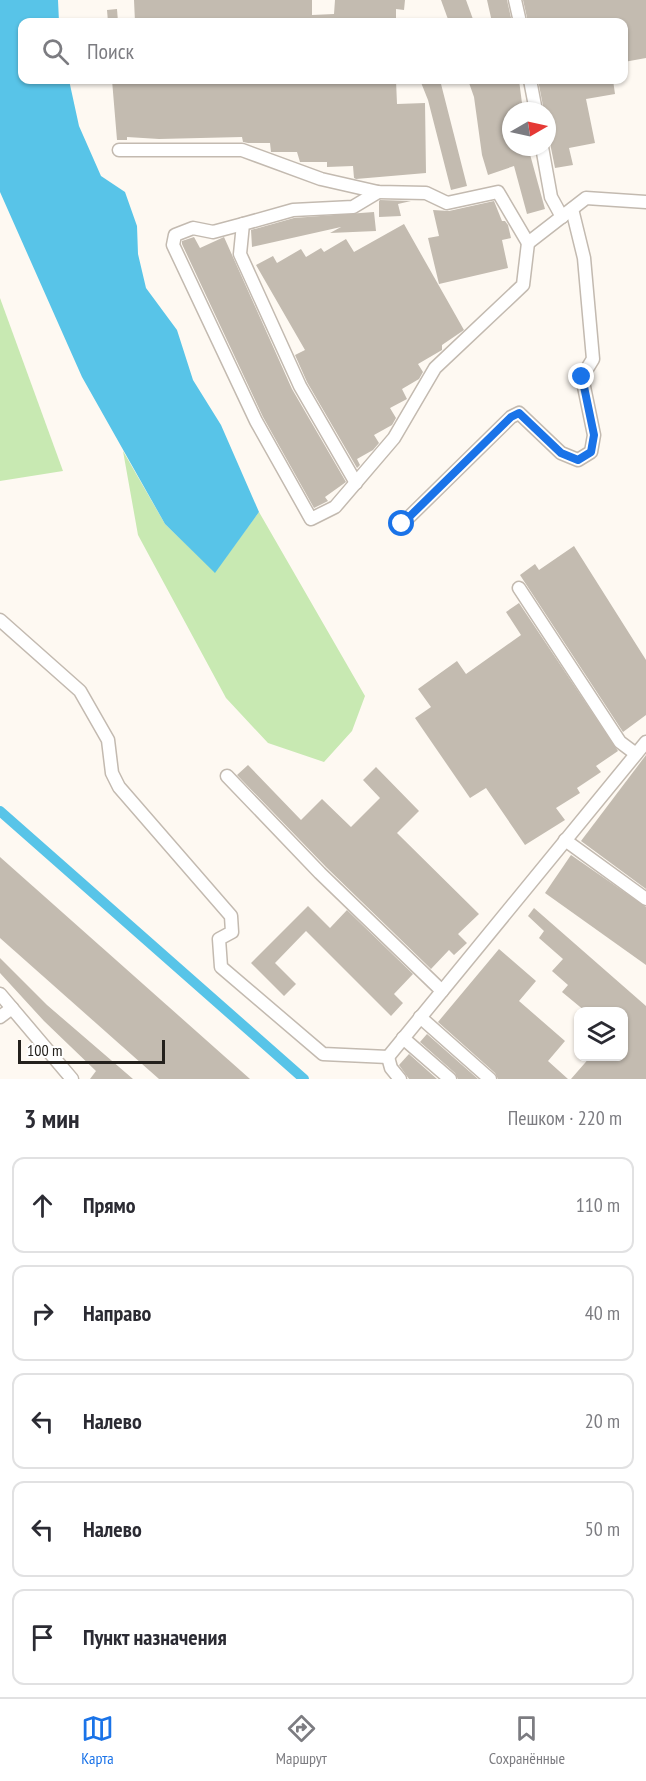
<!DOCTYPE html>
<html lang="ru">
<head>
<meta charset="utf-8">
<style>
	body { margin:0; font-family:"PT Sans Narrow",sans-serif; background:#f7f7f7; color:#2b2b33 }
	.controls { position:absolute; right:18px; bottom:18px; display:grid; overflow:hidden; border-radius:12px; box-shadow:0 2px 4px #0004 }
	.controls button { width:54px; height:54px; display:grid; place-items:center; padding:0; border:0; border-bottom:2px solid #e1e1e2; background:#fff; color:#2b2b33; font:30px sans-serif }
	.compass { position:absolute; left:502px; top:102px; width:54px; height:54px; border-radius:50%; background:#fff; box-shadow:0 2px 4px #0004; rotate:81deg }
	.scale { position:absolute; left:18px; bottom:15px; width:147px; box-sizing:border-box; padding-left:6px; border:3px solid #24211d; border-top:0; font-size:16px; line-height:21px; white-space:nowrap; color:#24211d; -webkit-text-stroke:4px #fff; paint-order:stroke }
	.stop { position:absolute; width:18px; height:18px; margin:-14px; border:4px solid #1a73e8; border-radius:50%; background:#fff }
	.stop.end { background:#1a73e8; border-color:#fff; box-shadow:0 2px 6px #0008 }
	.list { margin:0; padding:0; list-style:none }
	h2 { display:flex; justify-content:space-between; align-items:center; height:78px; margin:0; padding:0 24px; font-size:26px }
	h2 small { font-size:20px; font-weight:400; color:#7c7c81 }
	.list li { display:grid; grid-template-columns:39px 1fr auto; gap:18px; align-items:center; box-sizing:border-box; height:96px; margin:0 12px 12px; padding:0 12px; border:2px solid #e1e1e2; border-radius:12px }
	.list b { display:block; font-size:22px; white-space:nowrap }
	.list em { font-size:20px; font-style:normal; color:#7c7c81 }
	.icon { flex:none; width:33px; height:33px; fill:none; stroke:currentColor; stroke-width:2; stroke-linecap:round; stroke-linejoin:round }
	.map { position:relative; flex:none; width:646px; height:1079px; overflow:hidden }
	.search { position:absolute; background:#fff; box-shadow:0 2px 4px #0004; left:18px; right:18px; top:18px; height:66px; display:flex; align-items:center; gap:15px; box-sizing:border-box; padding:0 21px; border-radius:12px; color:#7c7c81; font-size:22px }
	.sheet { height:618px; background:#fff }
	nav { display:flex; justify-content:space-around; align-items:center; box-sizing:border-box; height:84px; border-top:2px solid #e1e1e2; background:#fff; font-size:16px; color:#7c7c81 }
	nav a { display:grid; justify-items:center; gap:3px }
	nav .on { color:#1a73e8 }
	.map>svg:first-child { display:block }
	.green { fill:#c8e9b2 }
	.water { fill:#58c4e8 }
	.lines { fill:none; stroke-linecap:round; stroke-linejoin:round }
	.canal { stroke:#58c4e8; stroke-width:10 }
	.building { fill:#c3bbb0 }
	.minor-casing { stroke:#c3bab0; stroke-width:15 }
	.minor { stroke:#fff; stroke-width:12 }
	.route { stroke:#1a73e8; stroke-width:8 }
</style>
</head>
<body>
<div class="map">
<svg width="646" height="1079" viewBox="0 0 646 1079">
	<rect width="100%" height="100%" fill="#fef9f2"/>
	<g class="green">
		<polygon points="0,298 63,471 0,481"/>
		<polygon points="123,451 165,524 215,572 259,512 365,696 352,731 324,762 268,743 226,698 138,535"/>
	</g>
	<polygon class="water" points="0,0 58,0 59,22 22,22 22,80 69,80 79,126 101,176 125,192 137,226 138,254 146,288 177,330 193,380 221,425 259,512 215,573 165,524 82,377 0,192"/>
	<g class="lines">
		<polyline class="canal" points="0,811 304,1079"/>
	</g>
	<g class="building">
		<polygon points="134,0 312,0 312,15 334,14 335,0 405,0 404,10 396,9 396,22 135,22"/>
		<polygon points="441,0 466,0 474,22 449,22"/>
		<polygon points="487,0 507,0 512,22 492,22"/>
		<polygon points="523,0 646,0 646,58 624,62 624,22 528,22"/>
		<polygon points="117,9 118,22 108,22 107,10"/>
		<polygon points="112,80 396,80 397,104 425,103 426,173 356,179 354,178 353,166 327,167 327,162 300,162 297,152 271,152 270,143 248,143 243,142 242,137 159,139 127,137 127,140 117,140"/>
		<polygon points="420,80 440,80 467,186 451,190 428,100"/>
		<polygon points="468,80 519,80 523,111 511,111 511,147 528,147 545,209 527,214 514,166 488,175 482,155 474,97"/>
		<polygon points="538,80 613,80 615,94 586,99 595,143 569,148 573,165 555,168 547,128 547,111 544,111"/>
		<polygon points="379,201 380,200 411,201 398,204 401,216 379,217"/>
		<polygon points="494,201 502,221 505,221 508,225 511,238 502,240 508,268 439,284 428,238 439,236 433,210 449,211"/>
		<polygon points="374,212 376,231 330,233 341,227 252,247 251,230 294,218"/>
		<polygon points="404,224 464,330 442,345 442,350 418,364 423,372 419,379 402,389 407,399 390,408 396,418 392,425 374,435 379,443 373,450 357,459 360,465 357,468 307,382 295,355 305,350 256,265 273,256 277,263 301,249 306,257 321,248 324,252 346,239 354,252"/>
		<polygon points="194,237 200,248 224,237 292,389 346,482 325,497 328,501 314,508 263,417 182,244 182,241"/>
		<polygon points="574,546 646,660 646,715 623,732 520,575 535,564 539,570"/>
		<polygon points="519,603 618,751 596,766 601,772 577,788 580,793 556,808 565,820 525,845 486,788 470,798 415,718 431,707 418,689 457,661 466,674 521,635 506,612"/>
		<polygon points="646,755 646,889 581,841"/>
		<polygon points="248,765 301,820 322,799 351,827 380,798 363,780 376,767 419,811 397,833 479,914 458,934 467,943 454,955 449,950 431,969 326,867 237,775"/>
		<polygon points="571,855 646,907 646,965 545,893"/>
		<polygon points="0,857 250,1079 159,1079 0,938"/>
		<polygon points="308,906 330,928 347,910 413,974 394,994 403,1003 391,1016 306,931 275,963 296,984 284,996 251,963"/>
		<polygon points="534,908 646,1006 646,1079 571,1079 591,1056 624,1056 624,1011 585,1011 562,992 568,985 552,971 563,959 539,938 544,931 528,916"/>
		<polygon points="499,949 536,981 519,1001 565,1041 548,1061 568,1079 498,1079 495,1073 438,1022"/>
		<polygon points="0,958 47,1005 133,1079 90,1079 96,1071 44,1021 0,973"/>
		<polygon points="427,1034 478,1079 458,1079 455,1073 420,1042"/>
		<polygon points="409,1054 437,1079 409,1079 399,1065"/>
	</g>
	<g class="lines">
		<defs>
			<g id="minor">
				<polyline points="515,0 520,22"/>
				<polyline points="530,80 536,111"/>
				<polyline points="542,147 551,197 562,217"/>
				<polyline points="119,150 242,150 321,179 378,192 426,193 447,203 498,192 528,243 586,198 646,202"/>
				<polyline points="243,224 213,232 193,228 175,235 173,245 256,421 311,519 335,507 394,438 435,368 523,285 528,243"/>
				<polyline points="356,483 300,386 240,254 243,224 293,210 353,207 378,192"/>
				<polyline points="402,524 511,417 519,413 561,453 578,460 591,452 594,435 582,377 593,359 584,258 572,209"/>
				<polyline points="519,588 620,742 636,754"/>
				<polyline points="0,620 80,691 108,740 112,773 119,787 231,916 232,932 219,939 221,967 323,1054 388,1057"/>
				<polyline points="227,776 320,873 442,991"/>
				<polyline points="565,840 646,899"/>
				<polyline points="0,994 72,1079"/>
				<polyline points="0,1017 12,1008"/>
				<polyline points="420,1017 490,1079"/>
				<polyline points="403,1038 450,1079"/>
				<polyline points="388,1057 646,742"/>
				<polyline points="388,1057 391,1068 400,1079"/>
			</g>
		</defs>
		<use href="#minor" class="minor-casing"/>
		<use href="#minor" class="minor"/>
	</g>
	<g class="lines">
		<polyline class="route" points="402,524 511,417 519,413 561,453 578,460 591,452 594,435 582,377"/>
	</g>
</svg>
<div class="controls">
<button><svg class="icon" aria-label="layers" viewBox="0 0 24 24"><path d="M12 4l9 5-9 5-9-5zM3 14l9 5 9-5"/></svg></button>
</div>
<svg class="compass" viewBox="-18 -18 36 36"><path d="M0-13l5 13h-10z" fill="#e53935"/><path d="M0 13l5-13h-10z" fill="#7c7c81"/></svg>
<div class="scale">100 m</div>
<div class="stop" style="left:402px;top:524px"></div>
<div class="stop end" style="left:582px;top:377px"></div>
<div class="search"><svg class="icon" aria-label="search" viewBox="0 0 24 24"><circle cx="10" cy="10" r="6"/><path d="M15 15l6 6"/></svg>Поиск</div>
</div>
<section class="sheet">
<h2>3 мин<small>Пешком · 220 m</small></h2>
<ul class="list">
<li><svg class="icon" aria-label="ahead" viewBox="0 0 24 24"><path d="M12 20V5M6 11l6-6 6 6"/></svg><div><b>Прямо</b></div><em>110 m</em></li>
<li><svg class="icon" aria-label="right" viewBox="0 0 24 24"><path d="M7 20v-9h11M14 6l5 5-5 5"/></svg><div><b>Направо</b></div><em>40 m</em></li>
<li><svg class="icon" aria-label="left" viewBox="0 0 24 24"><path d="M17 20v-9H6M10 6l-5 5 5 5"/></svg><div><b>Налево</b></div><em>20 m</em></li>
<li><svg class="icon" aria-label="left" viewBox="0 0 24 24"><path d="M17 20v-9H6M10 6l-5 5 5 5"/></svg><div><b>Налево</b></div><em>50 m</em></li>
<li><svg class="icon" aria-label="arrive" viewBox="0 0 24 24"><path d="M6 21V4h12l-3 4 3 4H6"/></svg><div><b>Пункт назначения</b></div></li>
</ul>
</section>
<nav>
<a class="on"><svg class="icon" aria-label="map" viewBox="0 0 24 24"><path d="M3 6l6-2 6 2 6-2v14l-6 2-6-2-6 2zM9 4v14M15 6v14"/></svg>Карта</a>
<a><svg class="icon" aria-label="directions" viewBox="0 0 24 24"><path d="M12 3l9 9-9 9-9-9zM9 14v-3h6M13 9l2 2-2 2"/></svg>Маршрут</a>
<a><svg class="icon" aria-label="saved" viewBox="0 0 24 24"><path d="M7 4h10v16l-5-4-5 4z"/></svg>Сохранённые</a>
</nav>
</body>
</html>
